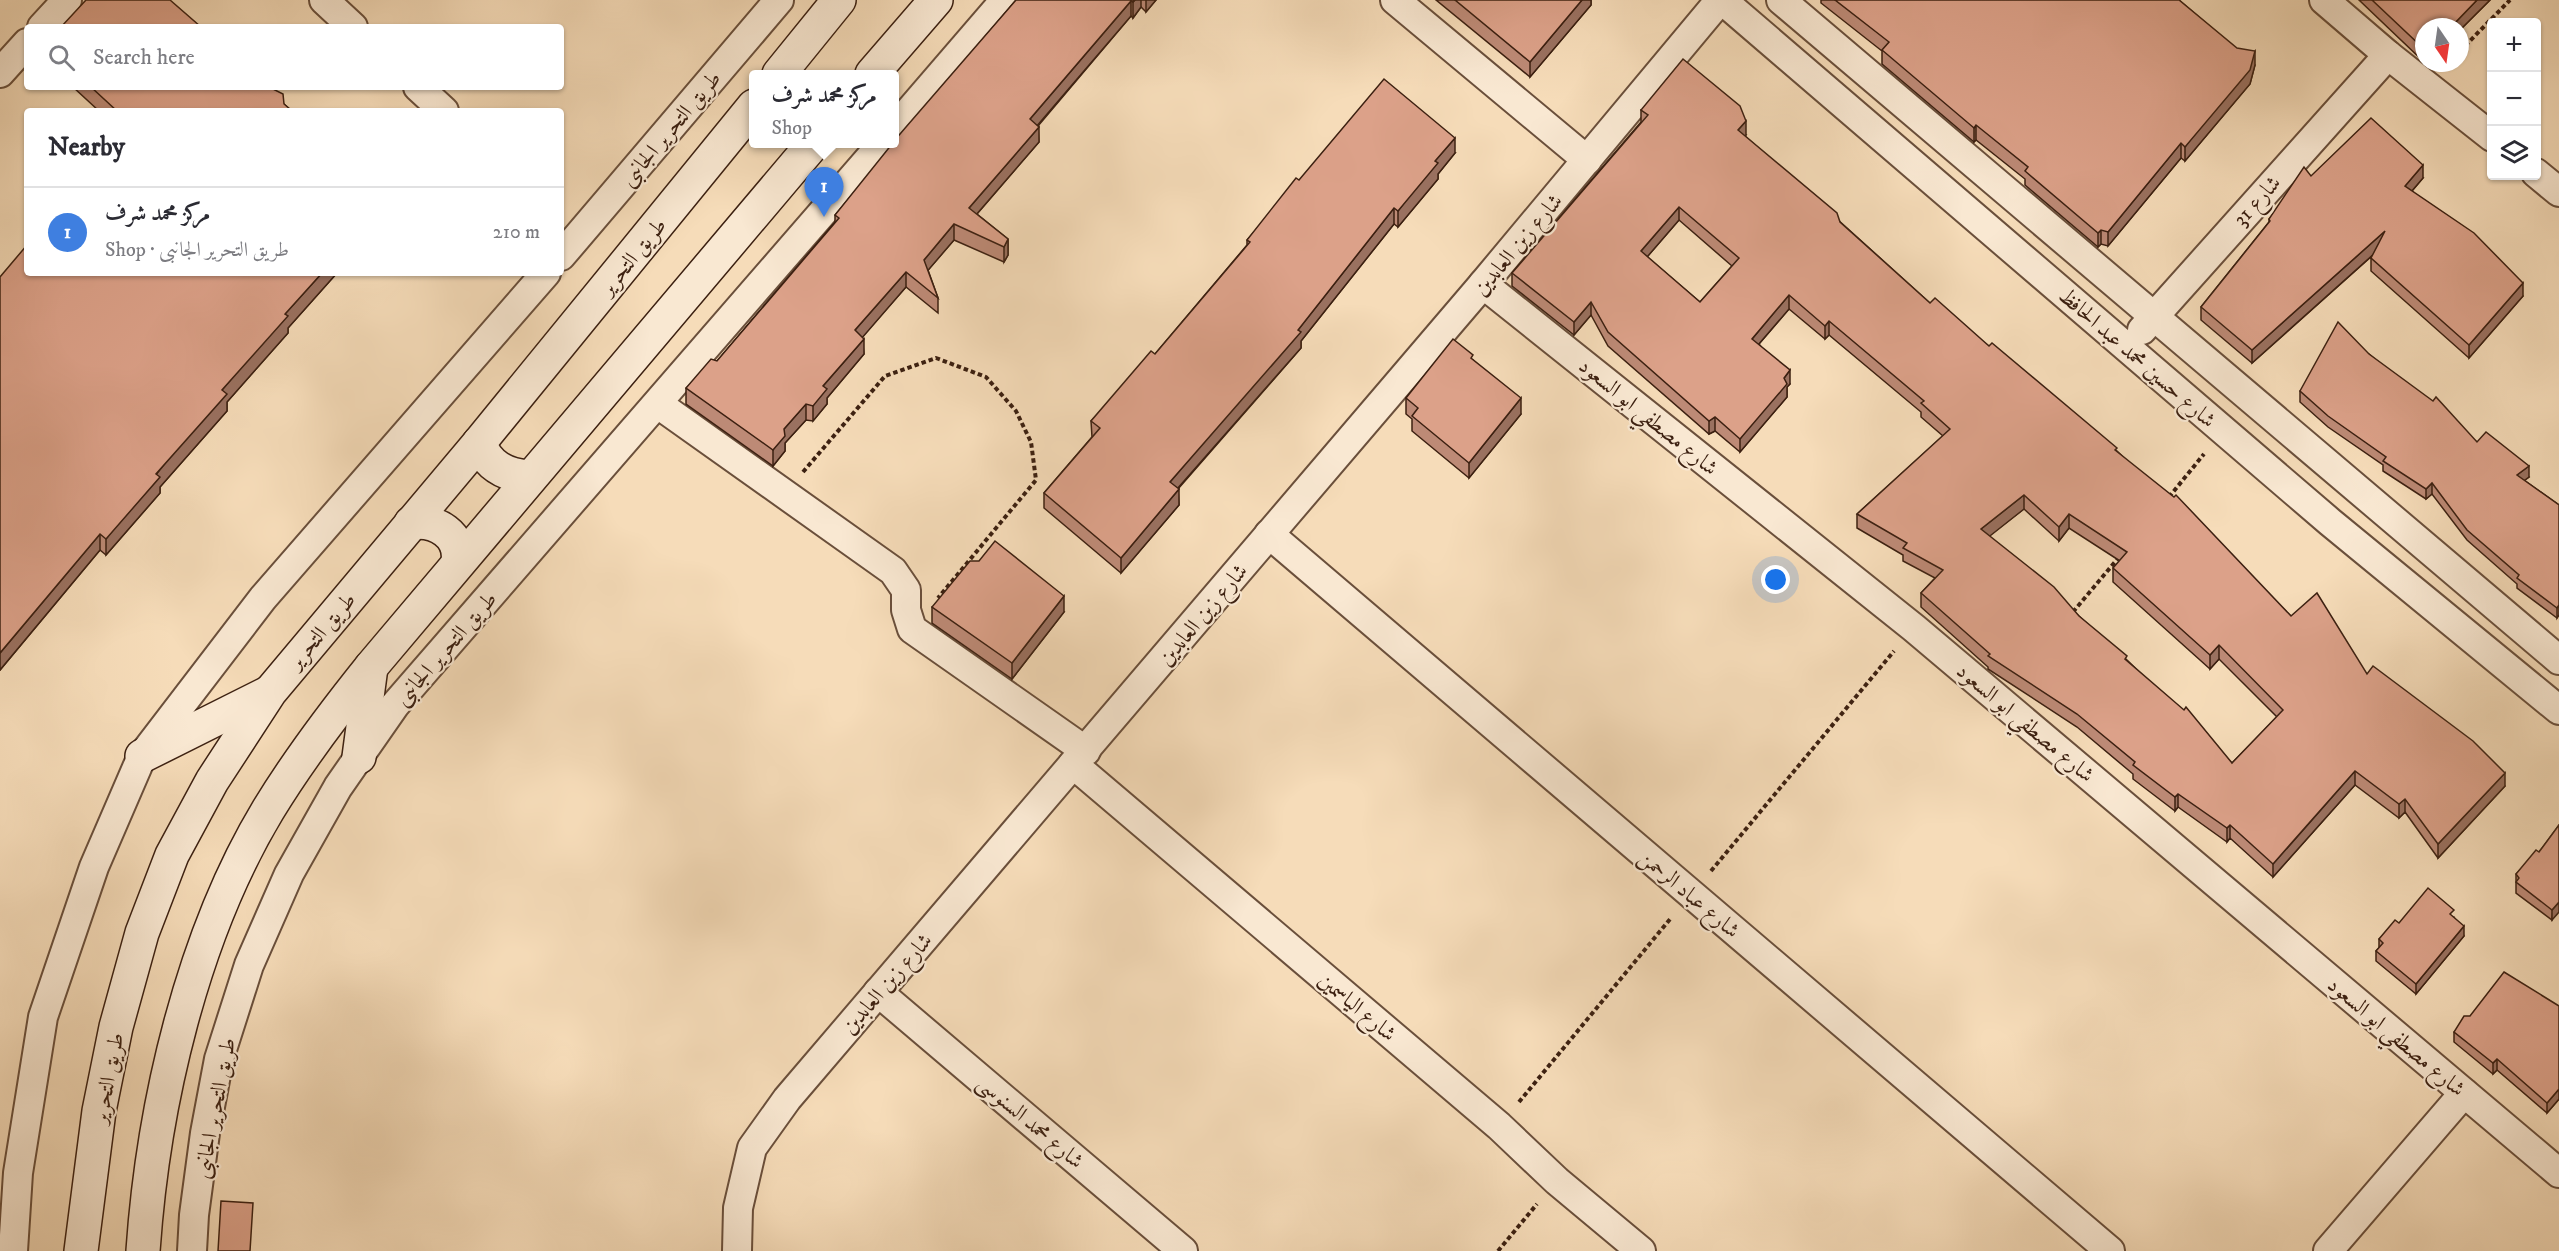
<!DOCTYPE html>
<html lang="en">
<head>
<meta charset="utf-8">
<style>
	body { margin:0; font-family:"IM FELL DW Pica",Amiri,serif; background:#f2f2f3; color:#2b2b33 }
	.controls { position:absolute; right:18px; top:18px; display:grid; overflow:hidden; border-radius:6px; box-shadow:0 2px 4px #0004 }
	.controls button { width:54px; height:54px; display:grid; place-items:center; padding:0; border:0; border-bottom:2px solid #e1e1e2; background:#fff; color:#2b2b33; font:30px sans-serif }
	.compass { position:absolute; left:2415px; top:18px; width:54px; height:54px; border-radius:50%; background:#fff; box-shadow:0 2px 4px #0004; rotate:167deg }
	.you { position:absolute; left:1776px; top:580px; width:21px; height:21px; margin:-15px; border:4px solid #fff; border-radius:50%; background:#1a73e8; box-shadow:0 0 0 9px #1a73e833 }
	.badge { display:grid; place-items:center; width:39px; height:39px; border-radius:50%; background:#1a73e8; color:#fff; font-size:20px; font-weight:700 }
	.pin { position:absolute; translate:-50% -50px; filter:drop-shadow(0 2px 3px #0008) }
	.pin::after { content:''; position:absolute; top:32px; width:21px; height:18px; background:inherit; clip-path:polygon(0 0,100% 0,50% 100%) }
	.popup { position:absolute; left:749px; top:70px; width:150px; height:78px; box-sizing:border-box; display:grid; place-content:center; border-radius:6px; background:#fff; filter:drop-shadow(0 2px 4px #0005); font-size:20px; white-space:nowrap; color:#7c7c81 }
	.popup b { font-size:22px; color:#2b2b33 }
	.popup::after { content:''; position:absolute; left:50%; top:100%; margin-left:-12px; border:12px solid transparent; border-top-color:#fff }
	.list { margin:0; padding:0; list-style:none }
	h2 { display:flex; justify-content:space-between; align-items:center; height:78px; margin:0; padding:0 24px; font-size:26px }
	h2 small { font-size:20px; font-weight:400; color:#7c7c81 }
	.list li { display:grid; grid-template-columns:39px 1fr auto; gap:18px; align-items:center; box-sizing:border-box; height:90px; padding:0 24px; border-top:2px solid #e1e1e2 }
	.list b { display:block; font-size:22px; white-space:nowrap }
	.list p { margin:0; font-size:20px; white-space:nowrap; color:#7c7c81 }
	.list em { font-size:20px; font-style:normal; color:#7c7c81 }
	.icon { flex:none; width:33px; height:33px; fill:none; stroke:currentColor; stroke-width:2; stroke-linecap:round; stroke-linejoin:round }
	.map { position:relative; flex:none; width:2559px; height:1251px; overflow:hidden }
	.search { position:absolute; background:#fff; box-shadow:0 2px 4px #0004; left:24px; top:24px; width:540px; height:66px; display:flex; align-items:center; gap:15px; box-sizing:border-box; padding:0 21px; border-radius:6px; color:#7c7c81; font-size:22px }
	.panel { position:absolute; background:#fff; box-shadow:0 2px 4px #0004; left:24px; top:108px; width:540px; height:168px; border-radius:6px }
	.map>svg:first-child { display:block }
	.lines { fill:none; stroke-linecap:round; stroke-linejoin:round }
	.street-casing { stroke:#6a4f3b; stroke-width:32 }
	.secondary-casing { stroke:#3c2011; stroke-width:36 }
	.path { stroke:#3c2011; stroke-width:4; stroke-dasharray:4.5 3; stroke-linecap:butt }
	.street { stroke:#f9e8d2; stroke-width:28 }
	.secondary { stroke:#f9e8d2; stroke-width:33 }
	.wall { fill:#bd8a76; stroke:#3c2011; stroke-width:1.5; fill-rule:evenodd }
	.shaded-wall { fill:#9a7160; stroke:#3c2011; stroke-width:1.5 }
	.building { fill:#dca189; stroke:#3c2011; stroke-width:1.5; fill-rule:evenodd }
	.labels { text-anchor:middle; stroke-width:4.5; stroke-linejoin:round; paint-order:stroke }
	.street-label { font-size:22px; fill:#3c2011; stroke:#f9e8d2 }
</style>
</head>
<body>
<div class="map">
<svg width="2559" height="1251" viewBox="0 0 2559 1251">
	<rect width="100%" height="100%" fill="#f6dcb9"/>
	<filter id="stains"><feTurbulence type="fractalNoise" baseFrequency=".00333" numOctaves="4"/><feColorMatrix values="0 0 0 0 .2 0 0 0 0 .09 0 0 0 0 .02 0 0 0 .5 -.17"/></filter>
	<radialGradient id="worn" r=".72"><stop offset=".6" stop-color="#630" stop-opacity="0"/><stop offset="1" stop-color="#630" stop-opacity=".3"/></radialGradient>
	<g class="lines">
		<defs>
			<g id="street">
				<polyline points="324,0 353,27"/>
				<polyline points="1395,0 1587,160"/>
				<polyline points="1722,0 2330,522 2559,710"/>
				<polyline points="1781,0 2559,660"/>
				<polyline points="2324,0 2388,55 2492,137"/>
				<polyline points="42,27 67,0"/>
				<polyline points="0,73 27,43"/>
				<polyline points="418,87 444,111"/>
				<polyline points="894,129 1005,0"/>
				<polyline points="2536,173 2559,192"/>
				<polyline points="561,256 779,0"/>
				<polyline points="1483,284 1914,628 2559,1173"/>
				<polyline points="2142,330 2388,55"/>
				<polyline points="658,404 893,571 906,590 906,610 912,629 1086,751"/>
				<polyline points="1269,534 2110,1251"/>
				<polyline points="1073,764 1499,1126 1557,1181 1641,1251"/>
				<polyline points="878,992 1183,1251"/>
				<polyline points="13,1251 18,1173 43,1017 94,867 142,756 263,598 546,273"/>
				<polyline points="192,1251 194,1215 205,1133 219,1059 249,965 289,874 338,787 395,705 882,144"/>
				<polyline points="737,1251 738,1208 752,1148 787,1099 1483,284 1720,0"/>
				<polyline points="2328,1251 2464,1093"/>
			</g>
			<g id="secondary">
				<polyline points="779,74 839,0"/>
				<polyline points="872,74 936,0"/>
				<path d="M479 443C488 466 505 475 529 477"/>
				<path d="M411 523C436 519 462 535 458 562"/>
				<polyline points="142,756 268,693"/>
				<polyline points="359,757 371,667"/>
				<polyline points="81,1251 99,1111 116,1027 142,933 172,855 212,781 270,692 479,443 754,106"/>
				<path d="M143 1251C153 1105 192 936 268 810 299 759 334 713 371 667L813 144"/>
			</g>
		</defs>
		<use href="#street" class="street-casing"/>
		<use href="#secondary" class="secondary-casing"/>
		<g class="path">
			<polyline points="2460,51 2510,0"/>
			<polyline points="803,472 885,376 936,358 986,377 1016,411 1031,442 1036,480 938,598"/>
			<polyline points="2169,497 2204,454"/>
			<polyline points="2073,612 2120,556"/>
			<polyline points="1711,871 1894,651"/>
			<polyline points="1519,1102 1671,918"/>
			<polyline points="1498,1251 1537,1204"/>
		</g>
		<use href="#street" class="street"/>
		<use href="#secondary" class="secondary"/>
	</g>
	<g class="wall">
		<polygon points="1016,0 1156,0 1146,12 1141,7 1133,18 1131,16 1038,126 1039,142 977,214 1008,239 1008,255 1004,262 954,240 928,270 938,298 938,313 906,287 862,337 864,354 827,398 827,404 813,421 806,420 785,443 785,451 773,466 686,404 686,388 717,361 835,222 835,215"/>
		<polygon points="1436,0 1591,0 1591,5 1530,77"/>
		<polygon points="1821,0 2179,0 2255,65 2250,84 2185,161 2181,158 2108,246 2101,244 2098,247 2025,185 2025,179 1976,140 1974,142 1882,64 1882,51 1821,3"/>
		<polygon points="2359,0 2490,0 2460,30 2460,27 2424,27 2424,62"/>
		<polygon points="73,87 269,87 284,104 292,111 99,111"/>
		<path d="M1641 110 1746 135 1745 136 1930 303 1989 346 2117 451 2291 616 2367 674 2505 786 2438 858 2405 812 2399 818 2355 785 2273 877 2230 838 2227 842 2178 807 2175 811 2133 779V774L2077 727 1988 669V667L1921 607V593L1935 578 1903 561V555L1857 528V514L1943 436 1921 417V412L1829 335 1825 339 1789 309 1759 344 1790 384 1787 387V397L1740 452 1715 431 1709 434 1608 346 1591 315 1574 335 1512 286V273L1641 122ZM1679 220 1732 266 1700 302 1647 257ZM2024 509 2059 541 2069 528 2120 561 2113 568V582L2210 669 2219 659 2277 717 2232 763 2127 660 2079 616 1989 536Z"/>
		<polygon points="1455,153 1438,174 1438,179 1398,227 1394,224 1301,341 1301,348 1178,489 1179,505 1121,573 1044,508 1044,493 1092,437 1091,421 1155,354 1247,245 1247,240 1299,180"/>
		<polygon points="2311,176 2423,178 2412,191 2523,296 2469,358 2371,271 2371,258 2372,256 2252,363 2201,320 2201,307 2269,222 2269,219"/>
		<polygon points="27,273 337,273 288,328 288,333 227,402 227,411 160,487 160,493 106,555 100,550 0,670 0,277"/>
		<polygon points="2369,354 2477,442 2529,477 2524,480 2559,505 2559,615 2557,618 2517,588 2517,584 2467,540 2432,494 2426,499 2383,471 2383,465 2328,427 2300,402 2300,391"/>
		<polygon points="1473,360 1521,414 1469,478 1412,431 1412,419 1406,414 1406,398"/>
		<polygon points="932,607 1064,612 1012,679 932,623"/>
		<polygon points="2559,825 2552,920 2516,893 2516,874 2539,852"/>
		<polygon points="2454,917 2464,936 2416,994 2376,961 2376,951 2379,948 2379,939 2399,923"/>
		<polygon points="2559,1006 2559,1099 2547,1113 2497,1070 2493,1074 2454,1042 2454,1032"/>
	</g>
	<g class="shaded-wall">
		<polygon points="1135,0 1141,0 1141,7 1133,18 1133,2"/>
		<polygon points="1146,0 1156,0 1146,12"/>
		<polygon points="1582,0 1591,0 1591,5 1530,77 1530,62"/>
		<polygon points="2477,0 2490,0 2460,30 2460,27 2451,27"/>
		<polygon points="1131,1 1131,16 1030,134 1030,119"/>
		<polygon points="2255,51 2255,65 2250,84 2185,161 2185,147"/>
		<polygon points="1746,121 1746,135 1738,144 1738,130"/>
		<polygon points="1976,125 1976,140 1974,142 1974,128"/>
		<polygon points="1039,127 1039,142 969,223 969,208"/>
		<polygon points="1455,138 1455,153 1438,174 1438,179 1398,227 1398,211 1435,161"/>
		<polygon points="2181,143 2181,158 2108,246 2108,232"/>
		<polygon points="2423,165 2423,178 2405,199 2405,186"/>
		<polygon points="1679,207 1679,220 1641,264 1641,251"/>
		<polygon points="1394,208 1394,224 1301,341 1301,348 1170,497 1170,482 1298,330"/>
		<polygon points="954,224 954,240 924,275 924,260"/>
		<polygon points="2101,230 2101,244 2098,247 2098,233"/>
		<polygon points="2385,231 2385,244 2252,363 2252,350"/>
		<polygon points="1008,239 1008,255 1004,262 1004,247"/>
		<polygon points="906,272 906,287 855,346 855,330"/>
		<polygon points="322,273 337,273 288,328 288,333 227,402 227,411 160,487 160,493 106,555 106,539 222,390 285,314"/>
		<polygon points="2523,283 2523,296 2469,358 2469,345"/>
		<polygon points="1789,295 1789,309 1752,352 1752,339"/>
		<polygon points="1591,302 1591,315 1574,335 1574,322"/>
		<polygon points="1829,321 1829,335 1825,339 1825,326"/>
		<polygon points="864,339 864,354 827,398 827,404 813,421 813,406 823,386"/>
		<polygon points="1790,370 1790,384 1787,387 1787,397 1740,452 1740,439"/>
		<polygon points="1521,398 1521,414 1469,478 1469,463"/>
		<polygon points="806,404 806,420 785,443 785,451 773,466 773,450 784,429"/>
		<polygon points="1715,417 1715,431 1709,434 1709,421"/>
		<polygon points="2529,466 2529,477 2517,486 2517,475"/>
		<polygon points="2432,483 2432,494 2426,499 2426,489"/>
		<polygon points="1179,489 1179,505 1121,573 1121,558"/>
		<polygon points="2024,495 2024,509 1981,543 1981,529"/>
		<polygon points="2069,514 2069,528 2059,541 2059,527"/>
		<polygon points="100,534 100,550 0,670 0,653"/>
		<polygon points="1064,596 1064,612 1012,679 1012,663"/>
		<polygon points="2559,605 2559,615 2557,618 2557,608"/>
		<polygon points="2219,645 2219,659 2210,669 2210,655"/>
		<polygon points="2355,771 2355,785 2273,877 2273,864"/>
		<polygon points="2505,773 2505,786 2438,858 2438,844"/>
		<polygon points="2178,794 2178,807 2175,811 2175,797"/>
		<polygon points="2405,799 2405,812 2399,818 2399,804"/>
		<polygon points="2230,825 2230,838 2227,842 2227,828"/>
		<polygon points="2559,902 2559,912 2552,920 2552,910"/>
		<polygon points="2464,926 2464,936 2416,994 2416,984"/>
		<polygon points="2497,1059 2497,1070 2493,1074 2493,1063"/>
		<polygon points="2559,1089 2559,1099 2547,1113 2547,1103"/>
	</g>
	<g class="building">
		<polygon points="86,0 170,0 201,27 61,27"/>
		<polygon points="1016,0 1135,0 1133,2 1131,1 1030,119 1039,127 969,208 1008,239 1004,247 954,224 924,260 938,298 906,272 855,330 864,339 823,386 827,389 813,406 806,404 784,429 785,436 773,450 686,388 711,359 717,361 839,218 835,215 892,144 894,144 894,141 906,127"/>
		<polygon points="1455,0 1582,0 1530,62"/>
		<polygon points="1835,0 2179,0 2237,48 2255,51 2250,70 2185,147 2181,143 2108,232 2101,230 2098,233 2025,171 2028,167 1976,125 1974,128 1882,50 1889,42"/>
		<polygon points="2372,0 2477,0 2451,27 2424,27 2424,49"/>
		<path d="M1683 59 1740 106 1746 121 1738 130 1837 213 1840 222 1930 303 1935 298 1989 346 1992 343 2117 448 2115 450 2174 497 2176 495 2291 616 2317 593 2367 674 2373 666 2473 741 2505 773 2438 844 2405 799 2399 804 2355 771 2273 864 2230 825 2227 828 2178 794 2175 797 2133 765 2135 762 2077 714 1988 656 1990 654 1921 593 1943 570 1903 548 1907 543 1857 514 1950 429 1921 403 1924 401 1829 321 1825 326 1789 295 1752 339 1790 370 1784 378 1787 384 1740 439 1715 417 1709 421 1608 332 1591 302 1574 322 1512 273 1648 115 1641 110ZM1679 207 1739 258 1700 302 1641 251ZM2024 495 2059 527 2069 514 2127 552 2113 568 2210 655 2219 645 2283 710 2232 763 2186 707 2184 710 2125 659 2127 656 2079 616 2054 587 1981 529Z"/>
		<polygon points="1384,79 1455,138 1435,161 1438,163 1398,211 1394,208 1298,330 1301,332 1170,482 1179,489 1121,558 1044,493 1100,428 1091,421 1151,351 1155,354 1250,242 1247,240 1296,178 1299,180"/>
		<polygon points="91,87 269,87 283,94 284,104 292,111 117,111"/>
		<polygon points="2371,118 2423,165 2405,186 2474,233 2523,283 2469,345 2371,258 2385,231 2252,350 2201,307 2270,221 2269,219 2304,167 2311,176"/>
		<polygon points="27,245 27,273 322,273 285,314 288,316 222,390 227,394 156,474 160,477 106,539 100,534 0,653 0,277"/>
		<polygon points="2338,322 2369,354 2433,401 2436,397 2477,442 2486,432 2529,466 2517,475 2559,505 2559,605 2557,608 2517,578 2519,575 2467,530 2432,483 2426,489 2383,461 2386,457 2328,416 2300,391"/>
		<polygon points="1453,339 1473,355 1471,358 1521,398 1469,463 1412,416 1418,408 1406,398"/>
		<polygon points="995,541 1064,596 1012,663 932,607 970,561 979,561"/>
		<polygon points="2559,825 2559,902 2552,910 2516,882 2519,878 2516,874 2536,850 2539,852"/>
		<polygon points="2428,888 2454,910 2450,914 2464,926 2416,984 2376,951 2383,943 2379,939 2395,920 2399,923"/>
		<polygon points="2504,972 2559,1006 2559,1089 2547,1103 2497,1059 2493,1063 2454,1032 2464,1016 2470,1016"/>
		<polygon points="221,1201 253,1203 250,1251 218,1251"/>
	</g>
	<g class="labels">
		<g class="street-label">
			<text transform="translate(670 128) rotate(-50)" y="8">طريق التحرير الجانبى</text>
			<text transform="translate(2256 200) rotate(-48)" y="8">شارع 31</text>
			<text transform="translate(1517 244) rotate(-50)" y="8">شارع زين العابدين</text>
			<text transform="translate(632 256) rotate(-51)" y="8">طريق التحرير</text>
			<text transform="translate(2138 357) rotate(41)" y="8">شارع حسين محمد عبد الحافظ</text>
			<text transform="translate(1649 416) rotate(39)" y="8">شارع مصطفي ابو السعود</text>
			<text transform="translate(1202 614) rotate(-50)" y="8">شارع زين العابدين</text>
			<text transform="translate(321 630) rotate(-50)" y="8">طريق التحرير</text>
			<text transform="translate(445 648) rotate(-49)" y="8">طريق التحرير الجانبى</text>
			<text transform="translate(2026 722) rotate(40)" y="8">شارع مصطفي ابو السعود</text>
			<text transform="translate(1690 893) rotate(40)" y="8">شارع عباد الرحمن</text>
			<text transform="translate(886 983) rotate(-49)" y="8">شارع زين العابدين</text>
			<text transform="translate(1358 1006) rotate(40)" y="8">شارع الياسمين</text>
			<text transform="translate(2397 1036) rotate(40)" y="8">شارع مصطفي ابو السعود</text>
			<text transform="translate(107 1078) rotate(-79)" y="8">طريق التحرير</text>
			<text transform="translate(214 1108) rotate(-79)" y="8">طريق التحرير الجانبى</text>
			<text transform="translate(1031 1121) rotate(40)" y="8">شارع محمد السنوسى</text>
		</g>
	</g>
	<rect width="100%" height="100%" filter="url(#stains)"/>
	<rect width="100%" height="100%" fill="url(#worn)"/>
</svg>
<div class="controls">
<button>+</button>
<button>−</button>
<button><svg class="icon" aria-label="layers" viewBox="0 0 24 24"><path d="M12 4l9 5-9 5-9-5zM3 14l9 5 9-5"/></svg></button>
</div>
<svg class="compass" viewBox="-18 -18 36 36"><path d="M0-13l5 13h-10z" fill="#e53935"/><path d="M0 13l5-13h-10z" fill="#7c7c81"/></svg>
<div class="you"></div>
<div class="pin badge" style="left:824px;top:217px;background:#3f7fe0">1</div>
<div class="popup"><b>مركز محمد شرف</b>Shop</div>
<div class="search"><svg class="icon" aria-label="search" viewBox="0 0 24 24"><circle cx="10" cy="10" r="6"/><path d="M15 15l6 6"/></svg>Search here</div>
<section class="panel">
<h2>Nearby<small></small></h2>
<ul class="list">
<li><span class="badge" style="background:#3f7fe0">1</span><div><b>مركز محمد شرف</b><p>Shop · طريق التحرير الجانبى</p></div><em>210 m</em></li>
</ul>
</section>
</div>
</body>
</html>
